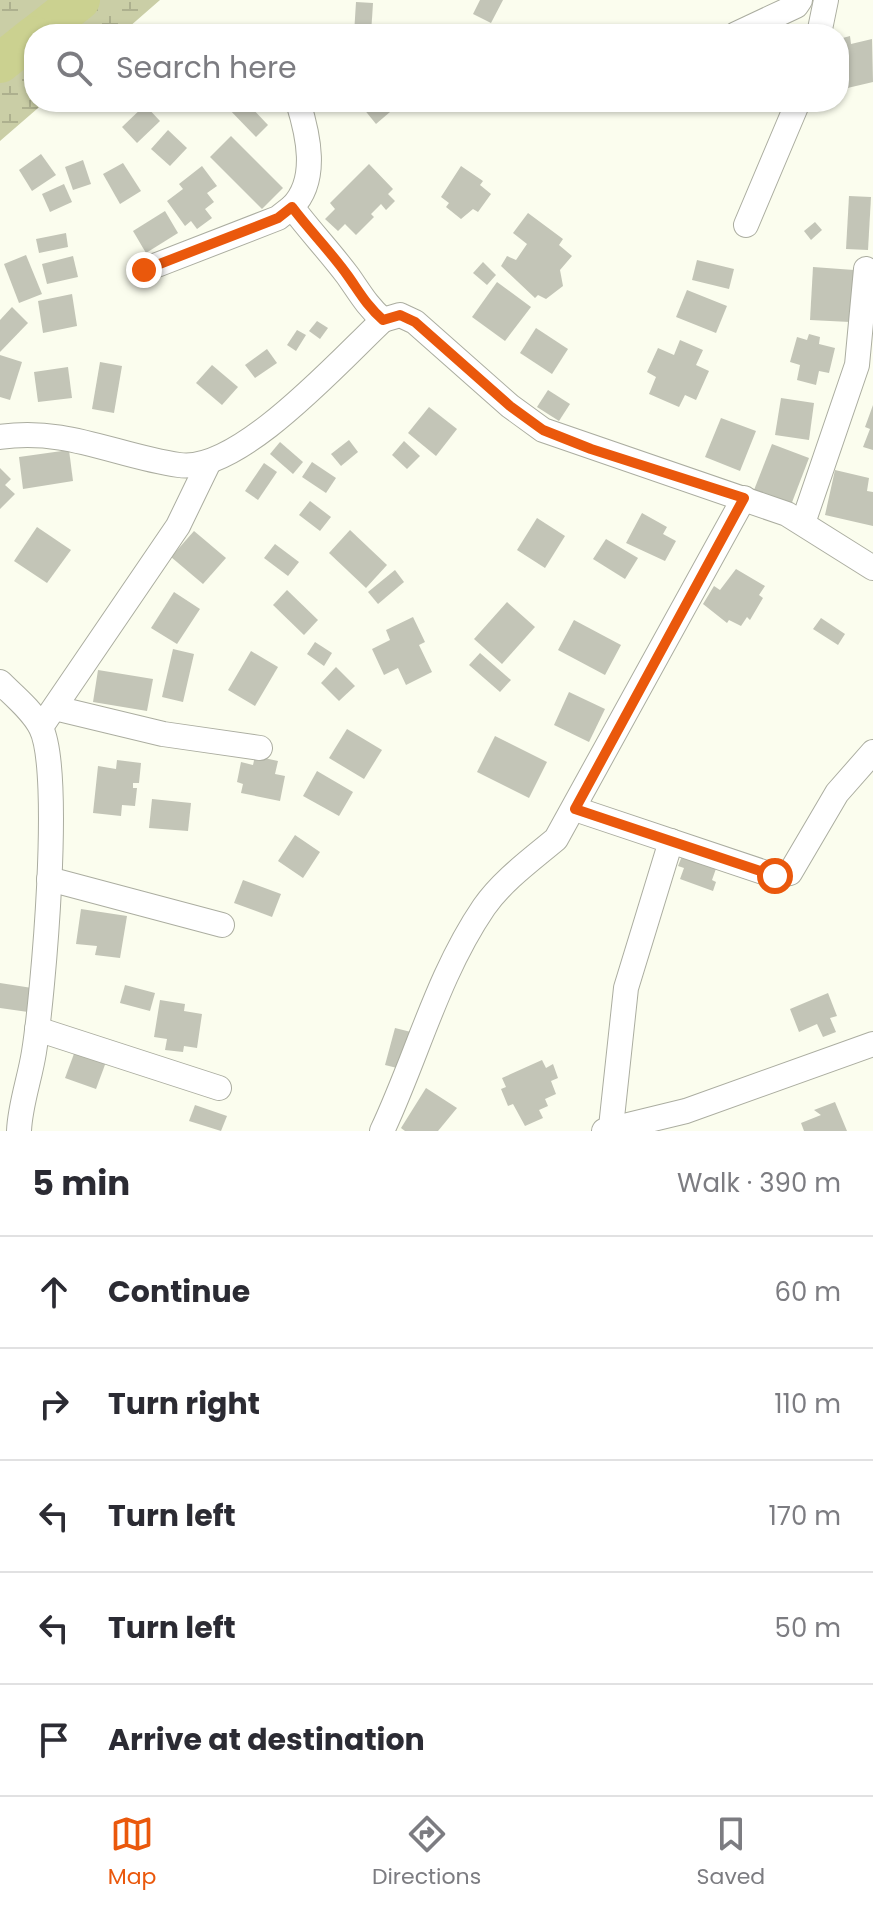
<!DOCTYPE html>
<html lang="en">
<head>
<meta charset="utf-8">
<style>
	body { margin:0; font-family:Poppins,sans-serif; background:#f7f7f7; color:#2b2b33 }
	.stop { position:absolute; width:24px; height:24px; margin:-18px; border:6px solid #ea580c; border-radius:50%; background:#fff }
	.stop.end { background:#ea580c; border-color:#fff; box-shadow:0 2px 8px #0008 }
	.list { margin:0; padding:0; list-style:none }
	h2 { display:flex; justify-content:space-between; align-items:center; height:104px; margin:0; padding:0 32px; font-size:34px }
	h2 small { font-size:26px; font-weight:400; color:#7c7c81 }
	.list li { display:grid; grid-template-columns:52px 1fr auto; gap:24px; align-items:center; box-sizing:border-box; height:112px; padding:0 32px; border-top:2px solid #e1e1e2 }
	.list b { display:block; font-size:30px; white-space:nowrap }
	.list em { font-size:26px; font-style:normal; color:#7c7c81 }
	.icon { flex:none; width:44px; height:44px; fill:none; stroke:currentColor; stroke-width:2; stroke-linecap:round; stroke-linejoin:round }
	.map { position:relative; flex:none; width:873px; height:1131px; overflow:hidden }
	.search { position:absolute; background:#fff; box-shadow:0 2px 6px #0004; left:24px; right:24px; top:24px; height:88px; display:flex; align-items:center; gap:20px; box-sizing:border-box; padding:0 28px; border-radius:32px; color:#7c7c81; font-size:30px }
	.sheet { height:664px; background:#fff }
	nav { display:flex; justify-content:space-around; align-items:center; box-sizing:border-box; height:112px; border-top:2px solid #e1e1e2; background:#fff; font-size:22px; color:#7c7c81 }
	nav a { display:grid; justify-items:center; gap:4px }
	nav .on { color:#ea580c }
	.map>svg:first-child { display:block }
	.wetland { fill:url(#wetland-marsh) }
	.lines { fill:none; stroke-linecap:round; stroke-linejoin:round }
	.river { stroke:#cbd190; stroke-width:40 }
	.building { fill:#c3c5b7 }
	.street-casing { stroke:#abada0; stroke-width:26 }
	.street { stroke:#fff; stroke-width:24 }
	.route { stroke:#ea580c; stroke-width:10 }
</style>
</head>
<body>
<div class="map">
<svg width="873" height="1131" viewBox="0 0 873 1131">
	<defs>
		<pattern id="wetland-marsh" width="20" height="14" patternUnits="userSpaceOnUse" patternTransform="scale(2)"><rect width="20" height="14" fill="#cacea6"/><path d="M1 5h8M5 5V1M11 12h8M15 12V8" fill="none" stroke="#adb08e"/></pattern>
	</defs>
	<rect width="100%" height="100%" fill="#fbfdee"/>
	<polygon class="wetland" points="0,0 160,0 121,34 34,34 34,102 45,102 0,141"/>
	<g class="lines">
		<g class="river">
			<polyline points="37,34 80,0"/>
			<polyline points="0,63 34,36"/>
		</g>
	</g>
	<g class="building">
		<polygon points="480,0 503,0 491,23 473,14"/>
		<polygon points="356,2 373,3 371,34 354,34"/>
		<polygon points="850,36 851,44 872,39 873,82 839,90 839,39"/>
		<polygon points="226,102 246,102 268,125 256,137 224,104"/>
		<polygon points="370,102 394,102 397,106 376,124 363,108"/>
		<polygon points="145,105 160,121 137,143 122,127"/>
		<polygon points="168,130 187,148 170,166 151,149"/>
		<polygon points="231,136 283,188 262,209 210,157"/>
		<polygon points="41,154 56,175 32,191 19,170"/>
		<polygon points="83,160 91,184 73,190 65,167"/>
		<polygon points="123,163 141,191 120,204 103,174"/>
		<polygon points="369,164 393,189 388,194 395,201 386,210 381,204 371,214 374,217 356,235 345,224 338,231 325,219 335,209 330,203"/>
		<polygon points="202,166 217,186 207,193 214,202 205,209 212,218 197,229 191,221 185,226 167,201 183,189 179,184"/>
		<polygon points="461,166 483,181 480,185 491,194 478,212 473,209 461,219 446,207 449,203 441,197"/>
		<polygon points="64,184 72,202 50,212 42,194"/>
		<polygon points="849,196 871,197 868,250 846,249"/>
		<polygon points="165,211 178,233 146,253 133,231"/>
		<polygon points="528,213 563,239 559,245 572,256 560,270 563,286 546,299 538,295 535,298 501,266 507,256 516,260 527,244 513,233"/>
		<polygon points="815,222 822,230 811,240 804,231"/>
		<polygon points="66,233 68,247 39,253 36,239"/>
		<polygon points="26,255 42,294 19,303 4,264"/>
		<polygon points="73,256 78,277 47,284 42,264"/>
		<polygon points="697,260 734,269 729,289 692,280"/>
		<polygon points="483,262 496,275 487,285 473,273"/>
		<polygon points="813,267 854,270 850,322 810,320"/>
		<polygon points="497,282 531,307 505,341 472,317"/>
		<polygon points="687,290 727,306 716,333 676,317"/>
		<polygon points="72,294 77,326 43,333 38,301"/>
		<polygon points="12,307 28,323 0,352 0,320"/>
		<polygon points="317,321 328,328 320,339 309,331"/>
		<polygon points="536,328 568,349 552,374 520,353"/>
		<polygon points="297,330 306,335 296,351 287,345"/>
		<polygon points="809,334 820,337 819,344 835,348 829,373 819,371 816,385 797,380 800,365 790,362 797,337 807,340"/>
		<polygon points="680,340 703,350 696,365 709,371 696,400 685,395 679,407 649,394 656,377 647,372 658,348 674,355"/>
		<polygon points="267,349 277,363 255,378 245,365"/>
		<polygon points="0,355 22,362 10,400 0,397"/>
		<polygon points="100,362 122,366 114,413 92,409"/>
		<polygon points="212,365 238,387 222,405 196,383"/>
		<polygon points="68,367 72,398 38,402 34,372"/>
		<polygon points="548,390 570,404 559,421 537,407"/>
		<polygon points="781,398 814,403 809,440 775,435"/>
		<polygon points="873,405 873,450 863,447 870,429 865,427"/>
		<polygon points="429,407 457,429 436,456 408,433"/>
		<polygon points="721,418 756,431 740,471 705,457"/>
		<polygon points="349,440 358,452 341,466 331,454"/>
		<polygon points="404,441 420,456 407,469 392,455"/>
		<polygon points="280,442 303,462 293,474 270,454"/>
		<polygon points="772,444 809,458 791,505 754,490"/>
		<polygon points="69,450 73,481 23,489 19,457"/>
		<polygon points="312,462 336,478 326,493 302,477"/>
		<polygon points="264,463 277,472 258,500 245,491"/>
		<polygon points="0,468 11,479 5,485 15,494 0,509"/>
		<polygon points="835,470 869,478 867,491 873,492 873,526 825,515"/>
		<polygon points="310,501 331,517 320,531 299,515"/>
		<polygon points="642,513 667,527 663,534 676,541 665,561 626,543"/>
		<polygon points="537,518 565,536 545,568 517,550"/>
		<polygon points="37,527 71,550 47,583 14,561"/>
		<polygon points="350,530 387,565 366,588 329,553"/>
		<polygon points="194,531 226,558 203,584 171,557"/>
		<polygon points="606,539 638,558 625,579 593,559"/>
		<polygon points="275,544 299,562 288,576 264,558"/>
		<polygon points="736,569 765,586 759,595 763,598 750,620 747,617 741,626 729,620 727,623 703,604 714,586 720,590"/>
		<polygon points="395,570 404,582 378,604 368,592"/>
		<polygon points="287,590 318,620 304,635 273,605"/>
		<polygon points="174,592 200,609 177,644 151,628"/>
		<polygon points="507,602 535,627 502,664 474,639"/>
		<polygon points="413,617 425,642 419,645 432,672 406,685 398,668 384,675 372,649 390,640 386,630"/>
		<polygon points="821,618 845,634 838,645 813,629"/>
		<polygon points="574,620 621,645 605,675 558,650"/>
		<polygon points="315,642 332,653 324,666 307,654"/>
		<polygon points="173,649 194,654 183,702 162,697"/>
		<polygon points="251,651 278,667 255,706 228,690"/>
		<polygon points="480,653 511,680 500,692 469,665"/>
		<polygon points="336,667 355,686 339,701 321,683"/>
		<polygon points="98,670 153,679 147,711 93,702"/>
		<polygon points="569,692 605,709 589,742 554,725"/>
		<polygon points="347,729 382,750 364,779 329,758"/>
		<polygon points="495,736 547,762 529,798 477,772"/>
		<polygon points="255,756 278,761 275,774 285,776 280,801 241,793 243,784 237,782 241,762 253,765"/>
		<polygon points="117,760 141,763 139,783 133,783 133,788 137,788 135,806 122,805 121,816 93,813 98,766 116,769"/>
		<polygon points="317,771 353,792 339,816 303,796"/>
		<polygon points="152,799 191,803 188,831 149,828"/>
		<polygon points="295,835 320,852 303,878 278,861"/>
		<polygon points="684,851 718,863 712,880 716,882 713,891 680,879 684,868 678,866"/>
		<polygon points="243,880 281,894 272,917 234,903"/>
		<polygon points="81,909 127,916 120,958 95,955 97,946 76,944"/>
		<polygon points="0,983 32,988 28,1012 0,1008"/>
		<polygon points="125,985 155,993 150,1011 120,1003"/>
		<polygon points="828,993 837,1016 830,1018 836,1032 823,1037 817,1024 799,1032 790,1009"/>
		<polygon points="160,1000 185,1004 184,1011 202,1014 197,1048 184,1046 183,1052 165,1050 167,1039 154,1037"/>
		<polygon points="395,1028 411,1032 401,1069 385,1065"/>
		<polygon points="75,1051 106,1062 96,1089 65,1078"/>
		<polygon points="542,1060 546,1068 553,1064 558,1078 551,1081 556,1094 545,1099 548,1106 539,1110 543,1118 525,1126 513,1104 508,1106 501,1089 506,1087 502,1078"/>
		<polygon points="426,1088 457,1108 438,1131 405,1131 401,1128"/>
		<polygon points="835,1102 847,1131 804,1131 801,1123 821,1115 814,1110"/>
		<polygon points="195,1105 227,1116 221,1131 189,1121"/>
	</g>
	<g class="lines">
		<defs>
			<g id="street">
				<polyline points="736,34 796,6 800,0"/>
				<polyline points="819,34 826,0"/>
				<polyline points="746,225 798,102"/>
				<polyline points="144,270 278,218 292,207"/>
				<polyline points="383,320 400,315 415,322 510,406 543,430 787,514 873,568"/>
				<path d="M0 437C66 427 116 456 179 465 239 474 341 359 383 320 367 306 360 293 348 276 330 252 310 231 292 207 319 180 308 134 298 102"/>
				<polyline points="803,523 857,365 866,269"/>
				<path d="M0 682C13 695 33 711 41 728 63 772 43 996 34 1052 30 1078 20 1105 19 1131"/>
				<polyline points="55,708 163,734 260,748"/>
				<polyline points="41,727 178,526 208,464"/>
				<polyline points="575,809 775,876 790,873 837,793 873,752"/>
				<polyline points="49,879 222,925"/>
				<polyline points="37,1029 219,1088"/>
				<polyline points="611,1127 626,988 671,841"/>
				<path d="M382 1131C417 1057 437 976 484 907 503 880 531 860 556 839L744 498"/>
				<polyline points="604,1131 686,1111 873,1044"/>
			</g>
		</defs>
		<use href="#street" class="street-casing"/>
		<use href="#street" class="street"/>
	</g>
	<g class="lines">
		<path class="route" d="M144 270 278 218 292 207C310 231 331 252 348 276 360 293 367 306 383 320L400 315 415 322 510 406 543 430 591 449 744 498 575 809 775 876"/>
	</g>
</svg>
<div class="stop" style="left:775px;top:876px"></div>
<div class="stop end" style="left:144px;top:270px"></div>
<div class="search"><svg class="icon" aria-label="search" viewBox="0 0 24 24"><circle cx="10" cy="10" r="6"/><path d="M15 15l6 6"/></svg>Search here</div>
</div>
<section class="sheet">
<h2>5 min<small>Walk · 390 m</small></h2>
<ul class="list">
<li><svg class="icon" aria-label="ahead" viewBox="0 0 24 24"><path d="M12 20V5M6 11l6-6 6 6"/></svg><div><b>Continue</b></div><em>60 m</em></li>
<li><svg class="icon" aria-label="right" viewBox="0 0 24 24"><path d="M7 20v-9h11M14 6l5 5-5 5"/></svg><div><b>Turn right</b></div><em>110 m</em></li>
<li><svg class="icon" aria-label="left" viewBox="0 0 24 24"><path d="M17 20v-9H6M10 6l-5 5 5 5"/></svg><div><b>Turn left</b></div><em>170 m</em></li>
<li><svg class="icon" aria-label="left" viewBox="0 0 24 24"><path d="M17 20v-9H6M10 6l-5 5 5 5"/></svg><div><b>Turn left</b></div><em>50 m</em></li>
<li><svg class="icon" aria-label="arrive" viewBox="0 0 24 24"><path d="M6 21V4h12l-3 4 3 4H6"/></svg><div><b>Arrive at destination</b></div></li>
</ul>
</section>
<nav>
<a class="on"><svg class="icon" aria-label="map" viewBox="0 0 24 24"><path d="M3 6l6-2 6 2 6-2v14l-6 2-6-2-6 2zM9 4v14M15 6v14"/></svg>Map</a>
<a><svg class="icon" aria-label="directions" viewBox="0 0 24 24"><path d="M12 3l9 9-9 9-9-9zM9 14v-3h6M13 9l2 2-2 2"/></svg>Directions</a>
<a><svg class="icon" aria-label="saved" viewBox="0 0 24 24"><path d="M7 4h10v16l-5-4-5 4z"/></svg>Saved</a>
</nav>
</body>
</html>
